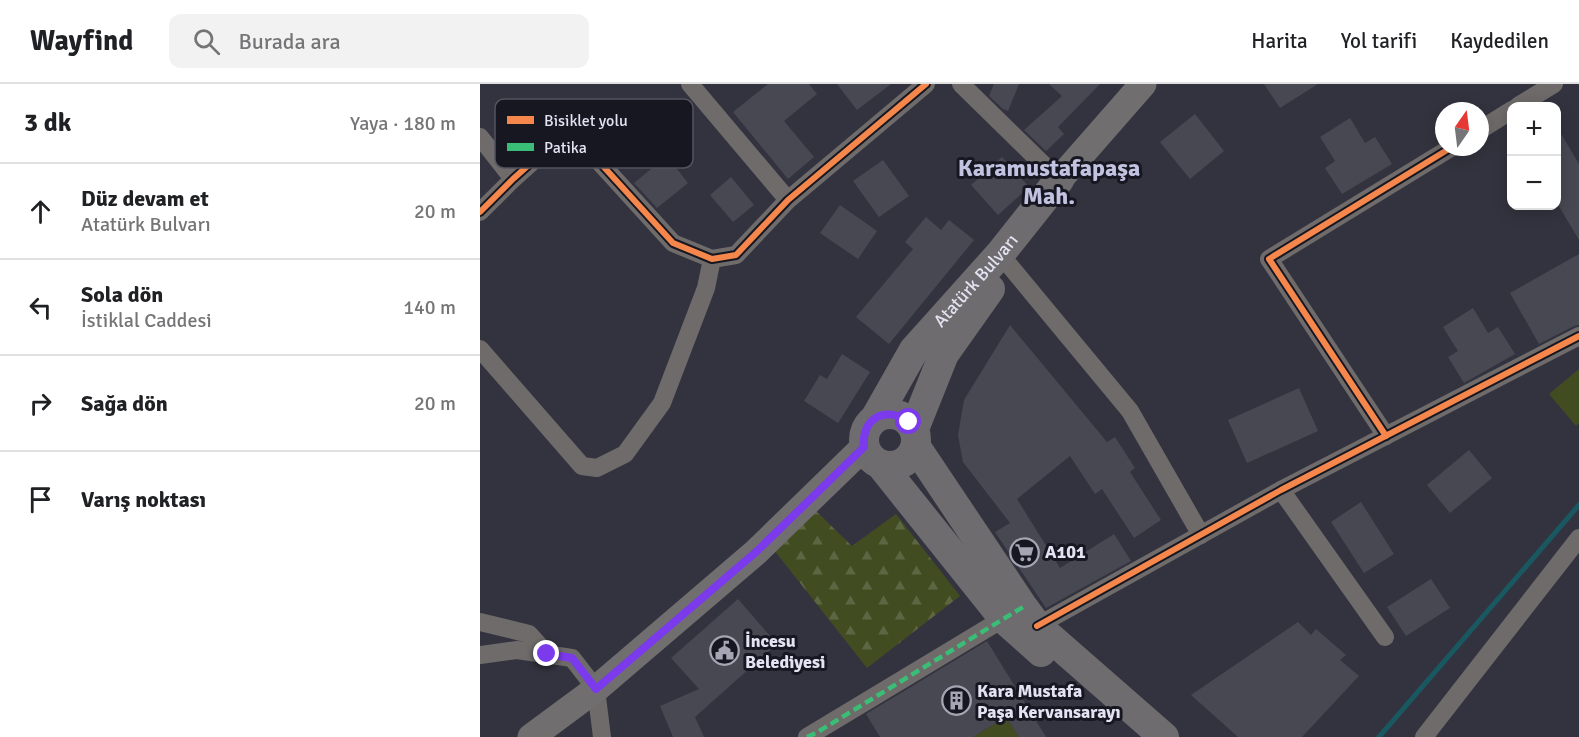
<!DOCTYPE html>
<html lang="tr">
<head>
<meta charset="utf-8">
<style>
	body { margin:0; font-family:Signika,sans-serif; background:#f2f2f2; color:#202124 }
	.controls { position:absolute; right:18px; top:18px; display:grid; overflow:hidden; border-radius:12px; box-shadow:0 3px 15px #0003 }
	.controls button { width:54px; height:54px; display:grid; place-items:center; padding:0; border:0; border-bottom:2px solid #e0e0e0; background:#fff; color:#202124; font:30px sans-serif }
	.compass { position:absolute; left:955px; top:18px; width:54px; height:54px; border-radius:50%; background:#fff; box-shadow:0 3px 15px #0003; rotate:14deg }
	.stop { position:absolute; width:18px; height:18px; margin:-14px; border:4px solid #7c3aed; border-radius:50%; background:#fff }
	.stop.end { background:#7c3aed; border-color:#fff; box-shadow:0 2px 6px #0008 }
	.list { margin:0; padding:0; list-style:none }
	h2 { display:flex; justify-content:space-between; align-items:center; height:78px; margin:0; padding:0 24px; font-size:26px }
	h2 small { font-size:20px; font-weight:400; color:#757577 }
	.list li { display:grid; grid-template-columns:39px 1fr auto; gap:18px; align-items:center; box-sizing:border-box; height:96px; padding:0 24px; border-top:2px solid #e0e0e0 }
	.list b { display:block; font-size:22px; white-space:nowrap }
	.list p { margin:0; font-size:20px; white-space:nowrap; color:#757577 }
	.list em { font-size:20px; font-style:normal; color:#757577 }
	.icon { flex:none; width:33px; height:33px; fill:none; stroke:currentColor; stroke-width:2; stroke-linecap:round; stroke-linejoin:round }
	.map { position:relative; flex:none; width:1099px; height:653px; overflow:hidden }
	header { display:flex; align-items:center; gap:36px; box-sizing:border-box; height:84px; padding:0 30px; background:#fff; border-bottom:2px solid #e0e0e0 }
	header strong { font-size:28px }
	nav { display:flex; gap:33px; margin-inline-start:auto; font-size:21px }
	.search { width:420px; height:54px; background:#f2f2f2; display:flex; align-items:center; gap:15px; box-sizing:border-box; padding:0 21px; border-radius:12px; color:#757577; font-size:22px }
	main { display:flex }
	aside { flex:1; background:#fff }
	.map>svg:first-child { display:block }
	.grass { fill:#414c21 }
	.forest { fill:url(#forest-firs) }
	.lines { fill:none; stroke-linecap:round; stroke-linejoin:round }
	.stream { stroke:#195861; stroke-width:5 }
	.building { fill:#484853 }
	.street { stroke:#6e6b6a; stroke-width:18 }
	.secondary { stroke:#706e6e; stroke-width:27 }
	.primary { stroke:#6e6c6e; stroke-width:30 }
	.quiet { stroke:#3abd76; stroke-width:4.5; stroke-dasharray:9 4.5; stroke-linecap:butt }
	.cycleway-casing { stroke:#171722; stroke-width:10 }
	.cycleway { stroke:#f5874c; stroke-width:6 }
	.route { stroke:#7c3aed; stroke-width:8 }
	.labels { text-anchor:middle; stroke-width:6; stroke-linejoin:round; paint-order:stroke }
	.street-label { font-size:18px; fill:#e3e3f3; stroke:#171722 }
	.poi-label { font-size:18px; font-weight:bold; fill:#e3e3f3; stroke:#171722; text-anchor:start }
	.district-label { font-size:24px; font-weight:bold; fill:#c2c2e1; stroke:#171722 }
	.key { fill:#171722; stroke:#545461; stroke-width:1.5 }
	.key-label { font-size:16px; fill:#e3e3f3 }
</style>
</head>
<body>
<header>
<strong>Wayfind</strong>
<div class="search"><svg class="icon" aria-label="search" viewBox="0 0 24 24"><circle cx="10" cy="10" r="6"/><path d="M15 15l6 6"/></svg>Burada ara</div>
<nav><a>Harita</a><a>Yol tarifi</a><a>Kaydedilen</a></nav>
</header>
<main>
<aside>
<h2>3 dk<small>Yaya · 180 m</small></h2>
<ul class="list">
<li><svg class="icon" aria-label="ahead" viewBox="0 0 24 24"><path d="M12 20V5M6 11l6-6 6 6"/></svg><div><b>Düz devam et</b><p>Atatürk Bulvarı</p></div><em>20 m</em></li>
<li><svg class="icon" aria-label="left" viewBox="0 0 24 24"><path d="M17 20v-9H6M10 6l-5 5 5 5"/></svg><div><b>Sola dön</b><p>İstiklal Caddesi</p></div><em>140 m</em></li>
<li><svg class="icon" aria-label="right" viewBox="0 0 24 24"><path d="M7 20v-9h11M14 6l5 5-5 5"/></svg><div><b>Sağa dön</b></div><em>20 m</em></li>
<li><svg class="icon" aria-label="arrive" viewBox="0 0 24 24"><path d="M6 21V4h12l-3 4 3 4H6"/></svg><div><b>Varış noktası</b></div></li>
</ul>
</aside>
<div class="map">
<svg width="1099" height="653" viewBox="0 0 1099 653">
	<defs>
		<pattern id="forest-firs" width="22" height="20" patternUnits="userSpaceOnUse" patternTransform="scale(1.5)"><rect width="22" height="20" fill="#414c21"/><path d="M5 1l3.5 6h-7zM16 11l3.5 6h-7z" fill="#5c6642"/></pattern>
	</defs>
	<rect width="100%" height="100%" fill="#33333f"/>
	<g class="grass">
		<polygon points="1099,285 1099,339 1096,342 1069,310"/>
		<polygon points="526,633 539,653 493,653"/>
	</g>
	<polygon class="forest" points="336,427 372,462 416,430 480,512 387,584 294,466"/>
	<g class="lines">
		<polyline class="stream" points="899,653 1099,421"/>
	</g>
	<g class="building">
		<polygon points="288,0 329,0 337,10 304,37 334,73 308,95 253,28"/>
		<polygon points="357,0 411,0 377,26"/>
		<polygon points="514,0 539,0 528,27 523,25 509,12"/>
		<polygon points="569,0 620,0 578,43 584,50 566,67 544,46 582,12"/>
		<polygon points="784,0 838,0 800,24"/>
		<polygon points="715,30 744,67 710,95 680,58"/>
		<polygon points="870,34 885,59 895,53 912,80 862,110 845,84 855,77 840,53"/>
		<polygon points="1077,43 1099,80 1099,156 1077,119"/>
		<polygon points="187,72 208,99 177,124 154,99"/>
		<polygon points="522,73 549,103 518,131 491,101"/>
		<polygon points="403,76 429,112 399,133 373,97"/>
		<polygon points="251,93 274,121 253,138 230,111"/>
		<polygon points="360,121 397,147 378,175 340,149"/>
		<polygon points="446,133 461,146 469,136 494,156 409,260 376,233 433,165 425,158"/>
		<polygon points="1099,170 1099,241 1094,242 1059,260 1030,209"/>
		<polygon points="993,224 1008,249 1018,243 1035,270 984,299 968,273 978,267 963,243"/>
		<polygon points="530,241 627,358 635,353 655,384 650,388 681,436 654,454 622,405 615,410 590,372 537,415 580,484 634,450 651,477 566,524 515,448 530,439 483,378 478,351 484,316"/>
		<polygon points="362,270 390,288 358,339 324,317 340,291 347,295"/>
		<polygon points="819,304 838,347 767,379 748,336"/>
		<polygon points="989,366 1012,394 970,429 947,401"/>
		<polygon points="881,418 914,470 884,489 851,438"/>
		<polygon points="951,495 970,524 926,552 907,523"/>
		<polygon points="258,515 297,560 215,633 224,653 193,653 180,622 219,605 191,574"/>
		<polygon points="818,538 831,551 836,545 866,571 860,576 879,592 822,653 758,653 711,611"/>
		<polygon points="507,557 566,653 539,653 526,633 493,653 400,653 386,630"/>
	</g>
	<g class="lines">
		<g class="street">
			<polyline points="210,0 308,116"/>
			<polyline points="481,0 579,96"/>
			<polyline points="1038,22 1074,0"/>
			<polyline points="1000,46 1032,26"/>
			<polyline points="0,53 33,95"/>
			<polyline points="0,128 33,95 71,61 101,56 122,81 193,159 232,175 256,171 308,116 446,0"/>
			<polyline points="520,170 650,327 721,451"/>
			<polyline points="0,265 102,382 117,384 145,370 182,319 226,204 232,175"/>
			<polyline points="906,352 789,175 972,63"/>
			<polyline points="801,406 905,553"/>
			<polyline points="0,538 49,550 67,570"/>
			<polyline points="557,542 801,406 1099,252"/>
			<polyline points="0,571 37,566 92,574 116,605 122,653"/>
			<polyline points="327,653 531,530"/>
			<polyline points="944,653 1099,454"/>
		</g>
		<g class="secondary">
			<polyline points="579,96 663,0"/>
			<polyline points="51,653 116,605 276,468 384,363"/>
		</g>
		<g class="primary">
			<circle cx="410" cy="356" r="26"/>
			<path id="s1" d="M396 333 434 266 520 170 579 96"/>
			<polyline points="434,345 464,270 510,205"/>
			<polyline points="436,363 543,523 557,542 684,653"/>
			<polyline points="401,381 524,535 561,568"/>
		</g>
		<polyline class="quiet" points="327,653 336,649 543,523"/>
		<defs>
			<g id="cycleway">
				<polyline points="0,128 33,95 71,61 101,56 122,81 193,159 232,175 256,171 308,116 446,0"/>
				<polyline points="906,352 789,175 972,63"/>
				<polyline points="557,542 801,406 1099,252"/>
			</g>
		</defs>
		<use href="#cycleway" class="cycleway-casing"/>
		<use href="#cycleway" class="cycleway"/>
	</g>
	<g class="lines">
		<path class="route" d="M67 570 92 574 116 605 276 468 384 363C381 334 406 321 429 338"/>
	</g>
	<defs>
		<symbol id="supermarket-ring" viewBox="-11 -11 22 22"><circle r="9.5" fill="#171722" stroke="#a5a5b4" stroke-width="1.5"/><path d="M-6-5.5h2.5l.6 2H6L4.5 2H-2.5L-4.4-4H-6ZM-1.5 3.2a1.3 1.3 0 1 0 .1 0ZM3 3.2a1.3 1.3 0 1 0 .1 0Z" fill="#a5a5b4"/></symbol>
		<symbol id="civic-ring" viewBox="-11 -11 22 22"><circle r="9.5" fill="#171722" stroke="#a5a5b4" stroke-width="1.5"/><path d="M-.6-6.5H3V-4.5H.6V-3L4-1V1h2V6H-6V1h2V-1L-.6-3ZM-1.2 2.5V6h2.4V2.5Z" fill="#a5a5b4"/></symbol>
		<symbol id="building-ring" viewBox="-11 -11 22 22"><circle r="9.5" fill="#171722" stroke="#a5a5b4" stroke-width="1.5"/><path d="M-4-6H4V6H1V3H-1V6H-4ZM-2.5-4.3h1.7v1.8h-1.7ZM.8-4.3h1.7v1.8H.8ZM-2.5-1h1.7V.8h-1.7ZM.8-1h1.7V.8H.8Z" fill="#a5a5b4"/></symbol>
	</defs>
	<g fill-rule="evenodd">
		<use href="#supermarket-ring" x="528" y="452" width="33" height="33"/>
		<use href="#civic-ring" x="228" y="550" width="33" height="33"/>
		<use href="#building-ring" x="460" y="600" width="33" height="33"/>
	</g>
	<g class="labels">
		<g class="street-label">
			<text dy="6" stroke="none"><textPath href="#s1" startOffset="170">Atatürk Bulvarı</textPath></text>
		</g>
		<g class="poi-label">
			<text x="565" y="474">A101</text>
			<text x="265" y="563">İncesu<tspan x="265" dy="21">Belediyesi</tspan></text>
			<text x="497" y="613">Kara Mustafa<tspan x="497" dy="21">Paşa Kervansarayı</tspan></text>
		</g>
		<g class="district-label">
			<text x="569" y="92">Karamustafapaşa<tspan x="569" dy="28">Mah.</tspan></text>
		</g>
	</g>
	<rect x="15" y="15" width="198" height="69" rx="9" class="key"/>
	<rect x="27" y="32" width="27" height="8" fill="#f5874c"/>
	<rect x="27" y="59" width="27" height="8" fill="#3abd76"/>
	<g class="key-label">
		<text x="64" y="42">Bisiklet yolu</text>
		<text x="64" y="69">Patika</text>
	</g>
</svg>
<div class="controls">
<button>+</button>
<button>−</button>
</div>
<svg class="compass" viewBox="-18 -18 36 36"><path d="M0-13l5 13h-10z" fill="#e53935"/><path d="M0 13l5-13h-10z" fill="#757577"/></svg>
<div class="stop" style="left:429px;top:338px"></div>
<div class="stop end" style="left:67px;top:570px"></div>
</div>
</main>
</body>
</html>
